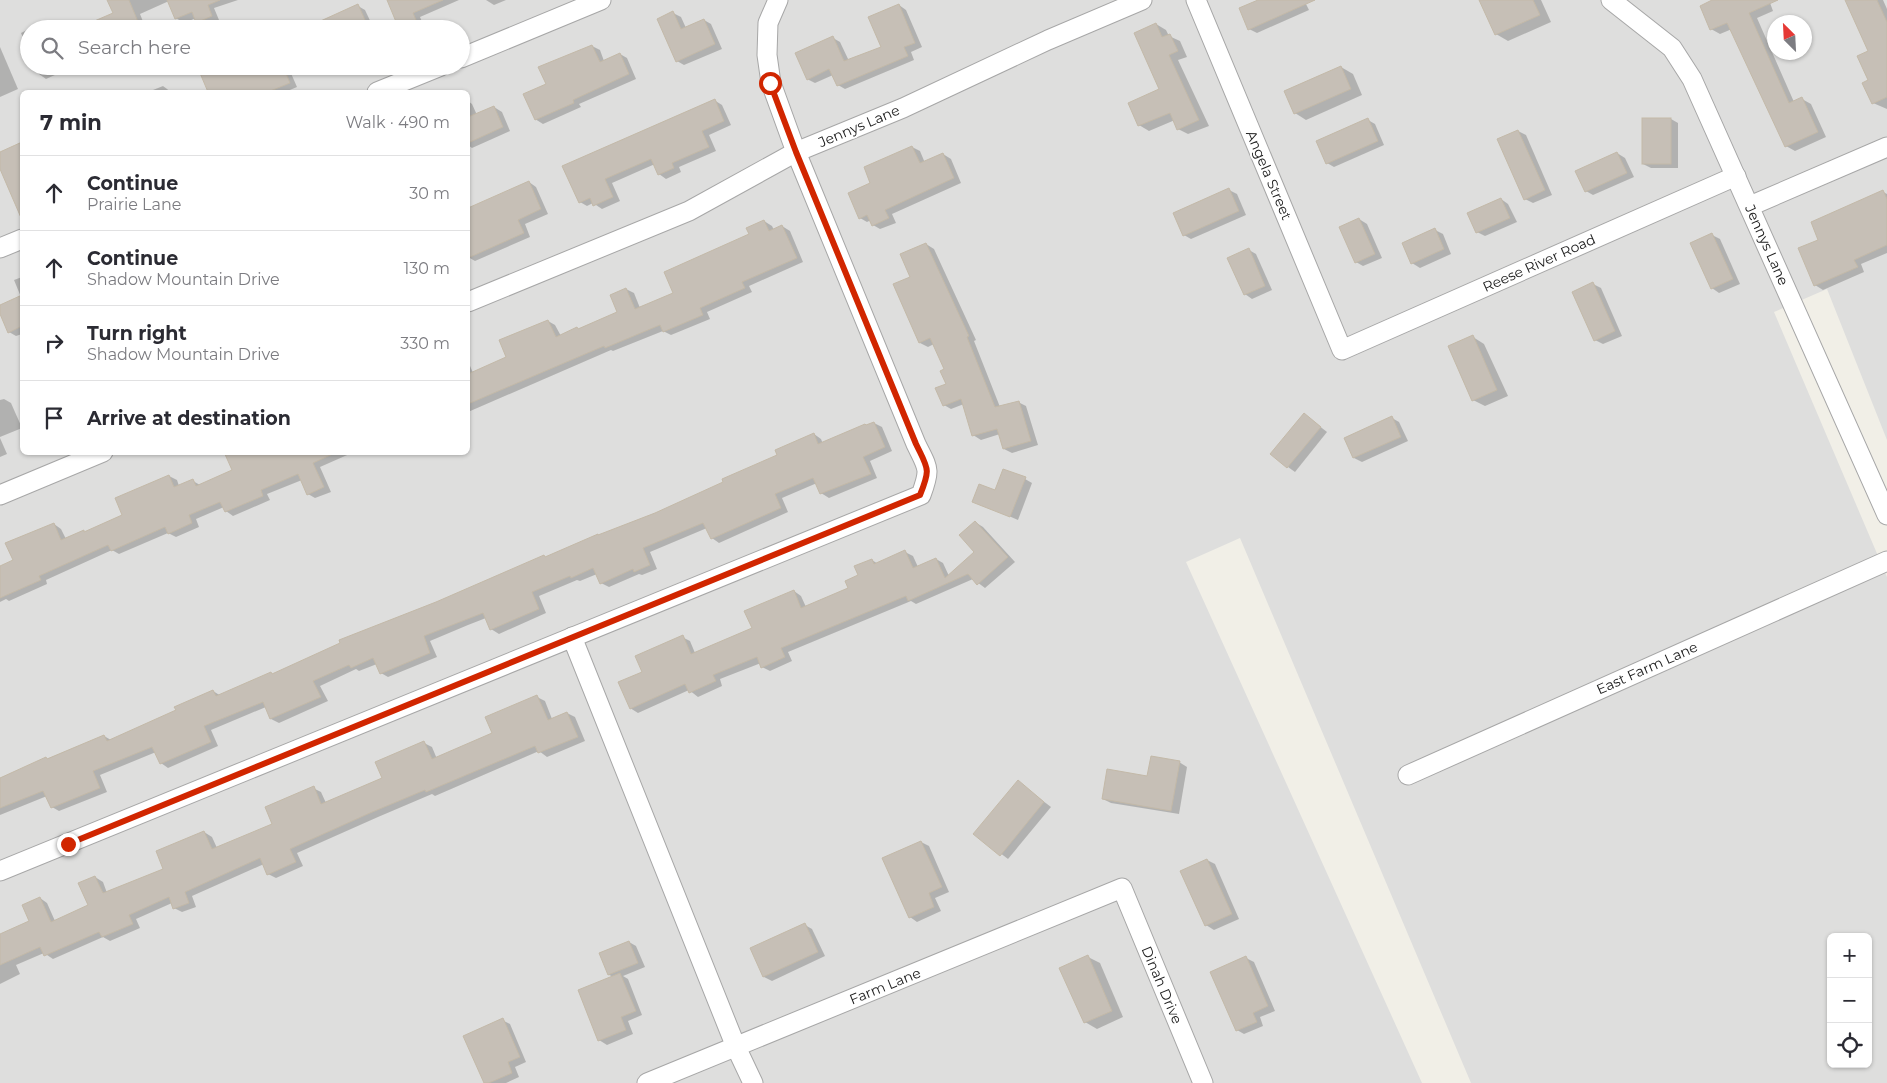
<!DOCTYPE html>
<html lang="en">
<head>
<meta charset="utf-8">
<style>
	body { margin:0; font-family:Montserrat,sans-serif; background:#f7f7f7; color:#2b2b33 }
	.controls { position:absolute; right:15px; bottom:15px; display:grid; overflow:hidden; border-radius:8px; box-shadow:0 1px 4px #0004 }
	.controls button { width:45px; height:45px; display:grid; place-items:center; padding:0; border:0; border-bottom:1px solid #e1e1e2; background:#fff; color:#2b2b33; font:25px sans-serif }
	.compass { position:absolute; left:1767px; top:15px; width:45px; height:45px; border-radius:50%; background:#fff; box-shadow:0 1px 4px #0004; rotate:336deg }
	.stop { position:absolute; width:15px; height:15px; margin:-11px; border:4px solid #d12600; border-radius:50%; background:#fff }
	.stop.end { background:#d12600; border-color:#fff; box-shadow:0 1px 5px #0008 }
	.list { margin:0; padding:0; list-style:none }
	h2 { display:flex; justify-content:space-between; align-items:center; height:65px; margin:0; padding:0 20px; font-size:21px }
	h2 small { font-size:16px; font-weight:400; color:#7c7c81 }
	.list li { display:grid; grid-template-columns:32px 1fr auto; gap:15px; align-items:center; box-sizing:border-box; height:75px; padding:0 20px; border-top:1px solid #e1e1e2 }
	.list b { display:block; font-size:19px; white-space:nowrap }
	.list p { margin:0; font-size:16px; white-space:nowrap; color:#7c7c81 }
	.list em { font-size:16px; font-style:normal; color:#7c7c81 }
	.icon { flex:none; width:28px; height:28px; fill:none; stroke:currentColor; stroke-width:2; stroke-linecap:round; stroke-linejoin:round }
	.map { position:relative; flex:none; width:1887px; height:1083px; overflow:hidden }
	.search { position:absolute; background:#fff; box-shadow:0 1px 4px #0004; left:20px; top:20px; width:450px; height:55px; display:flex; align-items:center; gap:12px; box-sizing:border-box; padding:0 18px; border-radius:28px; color:#7c7c81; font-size:19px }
	.panel { position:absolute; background:#fff; box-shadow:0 1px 4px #0004; left:20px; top:90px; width:450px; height:365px; border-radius:8px }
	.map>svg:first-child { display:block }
	.residential { fill:#dededd; fill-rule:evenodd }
	.shadow { fill:#0003 }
	.building { fill:#c6bfb6; stroke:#c3b9a8 }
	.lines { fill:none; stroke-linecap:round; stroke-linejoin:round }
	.minor-casing { stroke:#a7a7a7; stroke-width:21 }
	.minor { stroke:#fff; stroke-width:19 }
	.route { stroke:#d12600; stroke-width:6 }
	.labels { text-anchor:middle; stroke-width:4; stroke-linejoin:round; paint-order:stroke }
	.street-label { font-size:14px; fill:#202020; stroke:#fff }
</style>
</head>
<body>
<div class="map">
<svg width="1887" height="1083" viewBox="0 0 1887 1083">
	<rect width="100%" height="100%" fill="#f1efe7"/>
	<path class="residential" d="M0 0H1887V440L1827 289 1774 312 1887 577V1083H1471L1240 538 1186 562 1422 1083H0ZM1774 22H1804V52H1774ZM29 29H461V66H29ZM22 92H468V452H22ZM1831 937H1868V1064H1831Z"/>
	<g class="shadow">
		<polygon points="109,0 238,0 214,8 219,20 205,26 197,22 196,18 184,23 176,18 169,1 140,14 146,29 96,29 114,14"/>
		<polygon points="388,0 459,0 420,17 425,29 401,29"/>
		<polygon points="486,0 506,0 494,5"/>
		<polygon points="1261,0 1304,0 1309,10 1257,33 1249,29"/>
		<polygon points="1488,0 1541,0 1551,22 1508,41 1496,34"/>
		<polygon points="1715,0 1769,0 1773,11 1757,18 1794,102 1802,99 1811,104 1826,137 1795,151 1786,146 1732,29 1720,34 1711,29"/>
		<polygon points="1846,0 1883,0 1887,9 1887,109 1873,103 1869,81 1869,51"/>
		<polygon points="899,5 906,10 922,47 911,52 914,60 845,89 838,85 833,75 815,83 807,79 833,38 840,42 849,61 882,48"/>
		<polygon points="358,6 365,10 374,29 304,29"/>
		<polygon points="673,13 681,17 686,28 704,20 711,24 722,49 684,65 677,61"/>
		<polygon points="1156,24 1166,30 1169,36 1180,41 1187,57 1178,60 1209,126 1188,134 1178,129 1175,120 1149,131 1139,125 1161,90"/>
		<polygon points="36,26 41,29 30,29"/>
		<polygon points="29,29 29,51 21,33"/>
		<polygon points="592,46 600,50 604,61 620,54 627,58 636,79 579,104 581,107 543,124 535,119 547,85"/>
		<polygon points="0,47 18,89 0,97"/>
		<polygon points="35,66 75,66 46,79 39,74"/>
		<polygon points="206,66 302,66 290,71 297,87 285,92 210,92 199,69"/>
		<polygon points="1341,67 1353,74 1362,95 1306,120 1295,113"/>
		<polygon points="163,86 171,92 148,92"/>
		<polygon points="714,100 722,105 731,125 709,135 716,151 679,167 681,172 666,179 659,174 655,164 612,183 620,201 602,209 593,203 587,206 580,202 564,166"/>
		<polygon points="468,101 472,104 477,115 494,107 502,112 510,131 472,148 468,145"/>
		<polygon points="1671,119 1678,123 1678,168 1651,168 1643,164"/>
		<polygon points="1368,120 1375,124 1384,145 1334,167 1327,163"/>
		<polygon points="1518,131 1526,135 1552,195 1533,203 1525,199"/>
		<polygon points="22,143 22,201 21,201 0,165 0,153"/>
		<polygon points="912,147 920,151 925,163 943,154 951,159 961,183 892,214 896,223 880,229 873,225 871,220 867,222 860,218"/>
		<polygon points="1617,153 1625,158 1634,177 1593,195 1586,191"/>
		<polygon points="529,182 536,187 548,214 525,224 530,237 475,261 468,257 468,209"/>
		<polygon points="1229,190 1237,194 1246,215 1191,239 1184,235"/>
		<polygon points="1883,192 1887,194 1887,253 1861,264 1864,272 1823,290 1815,285 1820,240"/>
		<polygon points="1501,199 1508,204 1517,222 1485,236 1477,232"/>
		<polygon points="1359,219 1367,224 1382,258 1363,266 1356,262"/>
		<polygon points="764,221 772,226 774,230 782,226 790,231 803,262 749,286 752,292 707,312 710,319 671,335 663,331 613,351 611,350 468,412 468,361 473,373 508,358 548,321 555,325 561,336 618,313 626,289 634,293 640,308 675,293 751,235"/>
		<polygon points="1435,230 1443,234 1451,254 1420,268 1412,263"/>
		<polygon points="1712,235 1720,239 1740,284 1719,293 1712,288"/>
		<polygon points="926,244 934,249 976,340 974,341 1000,407 1018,402 1026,406 1038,445 1012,453 1004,449 1000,434 981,440 973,435 964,404 951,409 944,405 947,384 946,370 934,344 928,347 920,343 894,285 912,277"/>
		<polygon points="1249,250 1256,254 1272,290 1252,299 1245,294"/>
		<polygon points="22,277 22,334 16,336 9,332 0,311 0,306 21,297 14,280"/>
		<polygon points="1593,284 1601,288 1622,336 1603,344 1595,340"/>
		<polygon points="1473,337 1484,344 1508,396 1485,406 1473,400"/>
		<polygon points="4,399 11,403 22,428 0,437 0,400"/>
		<polygon points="1304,414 1327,432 1295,472 1288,467"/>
		<polygon points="1392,418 1399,422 1408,441 1362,462 1354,458 1345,438"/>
		<polygon points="874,423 882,427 892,451 870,461 877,478 829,498 821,493 817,483 782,498 788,512 719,543 712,538 707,528 650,552 657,569 642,575 639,574 609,587 601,583 597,574 580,581 577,580 539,596 546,613 499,634 491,629 486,618 468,625 430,641 437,657 388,677 381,673 377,664 359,671 356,669 320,686 328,701 279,723 271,719 266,707 249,714 211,730 218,746 168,768 161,763 156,752 139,759 100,775 107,792 59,811 52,807 47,796 0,815 0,778 104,736 111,740 177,711 213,691 221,696 273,675 546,558 656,514 725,483 778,455 814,434 821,439 823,444"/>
		<polygon points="0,438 7,454 0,457"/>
		<polygon points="229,452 354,452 320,467 331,492 315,498 308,494 302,480 267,494 270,500 233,516 226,511 224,507 196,519 199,527 176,537 168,533 119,554 112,550 46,580 47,584 9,601 6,599 0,602 0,567 14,561 54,524 61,529 66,539 83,531 85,533 124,515 169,476 177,480 179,486 193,481 200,485 234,471"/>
		<polygon points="1025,479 1032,483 1018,520 974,501"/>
		<polygon points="975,522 983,527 1015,562 985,588 973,579 916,604 911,601 788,652 792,661 770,671 762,667 761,663 720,679 722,686 698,697 689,690 638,713 630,708 643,672 682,637 690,641 695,653 753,629 794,591 801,596 806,607 849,588 872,560 878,564 905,552 913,556 918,567 936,559 943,563 949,576 976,552"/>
		<polygon points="537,697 545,701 552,719 567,713 575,717 585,741 547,757 539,751 435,796 432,794 378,817 297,853 303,866 276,878 268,874 264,864 192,896 196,907 182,912 174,908 172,903 136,919 140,928 110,941 103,937 53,959 44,953 16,965 20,974 0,984 0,935 30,921 40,898 47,903 55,921 89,906 95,877 103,882 107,893 164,869 204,832 212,837 217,848 274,824 313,788 321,792 326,803 384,779 424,743 432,747 437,759 494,734"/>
		<polygon points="1179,762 1187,767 1179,814 1111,803 1103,799"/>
		<polygon points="1018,782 1051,807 1008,859 975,834"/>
		<polygon points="921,842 929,846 949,892 935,898 941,911 917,922 910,917"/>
		<polygon points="1207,860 1215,864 1239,919 1214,930 1206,925"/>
		<polygon points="805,925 812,929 825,956 772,981 764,977 752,949"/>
		<polygon points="629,942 636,946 645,967 623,976 628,979 642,1015 628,1021 633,1034 607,1045 599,1040 614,977 609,975 600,953"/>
		<polygon points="1088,957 1100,963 1123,1017 1097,1029 1085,1022"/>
		<polygon points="1246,958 1254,962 1275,1011 1260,1017 1263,1026 1244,1034 1237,1030"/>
		<polygon points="502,1020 510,1024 526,1062 515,1067 519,1077 506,1083 486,1083"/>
	</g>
	<g class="building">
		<polygon points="107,0 129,0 141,29 76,29 113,13"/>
		<polygon points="167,0 220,0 208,5 212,16 196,23 192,12 175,19"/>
		<polygon points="387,0 443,0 413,13 420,29 399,29"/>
		<polygon points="1258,0 1315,0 1248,30 1239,8"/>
		<polygon points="1479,0 1533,0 1540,15 1495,35"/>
		<polygon points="1712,0 1778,0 1749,13 1789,103 1802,97 1818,132 1785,147 1727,23 1710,30 1700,6"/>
		<polygon points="1845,0 1877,0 1887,22 1887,97 1872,104 1862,83 1868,80 1857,56 1868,51"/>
		<polygon points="358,4 369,29 303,29"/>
		<polygon points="899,4 915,43 904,47 908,56 837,86 829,69 807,80 795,53 833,36 844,61 881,47 868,17"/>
		<polygon points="673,11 681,29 704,19 715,44 676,62 657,19"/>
		<polygon points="1156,23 1162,37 1170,34 1178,51 1169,55 1199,120 1177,130 1170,113 1138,126 1128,103 1159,89 1134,33"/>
		<polygon points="592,45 600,62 620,53 629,74 573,100 574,103 535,120 523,94 546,84 538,67"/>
		<polygon points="197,66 283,66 290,83 268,92 208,92"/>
		<polygon points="1341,66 1351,89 1294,114 1284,91"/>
		<polygon points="715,99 724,121 702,131 709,147 672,163 674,168 658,175 651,159 605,179 613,197 593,206 590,198 579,203 562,166"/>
		<polygon points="494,106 503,127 468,143 468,117"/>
		<polygon points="1368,118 1378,141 1326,164 1316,141"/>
		<rect x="1642" y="118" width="29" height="46"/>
		<polygon points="1518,130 1545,190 1524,200 1497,139"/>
		<polygon points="22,142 22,220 0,169 0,152"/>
		<polygon points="912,146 920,163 943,153 954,178 885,210 889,218 872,226 867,215 859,219 848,193 870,183 864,167"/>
		<polygon points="1617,152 1627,173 1585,192 1575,171"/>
		<polygon points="529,181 541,209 518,220 524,233 468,258 468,208"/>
		<polygon points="1229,188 1239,211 1183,236 1173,213"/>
		<polygon points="1883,190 1887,199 1887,245 1854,260 1858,267 1814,286 1798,248 1818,240 1811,222"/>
		<polygon points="1501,198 1510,218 1476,233 1467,213"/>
		<polygon points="1359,218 1375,254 1355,263 1339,227"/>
		<polygon points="764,220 769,231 782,225 797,258 742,282 745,288 700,308 703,315 663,332 660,325 605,348 604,346 468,404 468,374 506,357 499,340 548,320 556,337 577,327 578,329 617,312 610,295 626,288 635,309 673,293 664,272 749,234 746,228"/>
		<polygon points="1435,228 1444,249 1411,264 1402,243"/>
		<polygon points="1712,233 1733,279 1711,289 1690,243"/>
		<polygon points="926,243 969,336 967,337 995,407 1019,401 1031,441 1003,449 997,429 972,436 961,399 943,406 935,388 946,384 940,371 944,369 930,338 919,343 893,284 910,277 900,254"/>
		<polygon points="1249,248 1265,286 1244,295 1227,258"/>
		<polygon points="1593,282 1615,331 1594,341 1572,292"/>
		<polygon points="22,295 22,326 8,333 0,314 0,305"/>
		<polygon points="1473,335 1497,390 1472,401 1448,346"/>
		<polygon points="1304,413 1321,427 1287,468 1270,454"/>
		<polygon points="1392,416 1401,437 1353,458 1344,438"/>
		<polygon points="874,422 885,447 863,457 871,474 853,481 820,494 813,478 775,494 781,508 711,539 703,523 643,548 650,565 634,572 633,569 600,584 593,568 571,578 570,576 532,592 539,609 490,630 483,613 424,636 430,653 380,674 373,658 351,668 349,665 313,681 321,697 270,719 263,702 204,726 211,742 160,764 152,747 93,771 100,788 51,808 43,791 0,808 0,778 46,757 47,759 104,735 107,741 176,710 174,707 213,690 216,696 271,672 272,674 340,643 339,640 436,602 544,555 545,557 598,534 598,535 655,513 723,482 722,479 777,455 775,450 814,433 818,444 865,424 866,425"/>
		<polygon points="224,452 337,452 313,463 324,487 307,495 298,474 261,490 263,496 225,512 220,502 189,515 192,523 168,534 165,527 111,551 108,545 39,576 41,580 0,598 0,566 13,560 5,543 54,523 61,540 84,530 84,532 122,515 115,498 169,475 174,487 193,479 196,486 232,470"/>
		<polygon points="1003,469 1026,477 1010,517 972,502 979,484 995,490"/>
		<polygon points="975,521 1008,557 977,585 968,574 908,601 906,596 781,648 785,657 761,668 757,657 713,675 716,681 689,693 685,684 630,709 618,682 642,672 635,656 683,635 691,654 752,628 744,611 794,590 801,608 848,588 845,581 858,575 854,566 872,559 874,564 905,550 913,568 936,558 945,578 974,552 959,535"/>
		<polygon points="537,695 548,720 567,712 578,737 538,753 535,746 426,792 425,790 370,813 290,849 296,862 267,875 260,858 185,892 189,903 173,909 169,897 129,915 133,924 102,937 99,932 44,956 40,947 0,965 0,934 29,921 22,905 40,897 51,922 88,905 78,883 95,876 103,893 163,869 156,851 204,831 212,849 272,824 265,807 314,786 321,804 382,778 375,762 424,741 432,759 492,733 485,717"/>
		<polygon points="1151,756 1180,761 1171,811 1102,799 1107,769 1147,776"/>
		<polygon points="1018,780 1044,802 1000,856 973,834"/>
		<polygon points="921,841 942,887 929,893 934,907 909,918 882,858"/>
		<polygon points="1207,859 1232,914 1205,926 1180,871"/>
		<polygon points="805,923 818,952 763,977 750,948"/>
		<polygon points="629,941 638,963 608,975 599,953"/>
		<polygon points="1088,955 1112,1011 1084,1023 1059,968"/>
		<polygon points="1246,956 1268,1006 1253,1013 1257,1022 1236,1031 1210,972"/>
		<polygon points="620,973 636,1011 621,1017 626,1030 598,1041 578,990"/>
		<polygon points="503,1018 520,1057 508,1062 512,1073 489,1083 484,1083 463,1036"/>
	</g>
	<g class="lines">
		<defs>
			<g id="minor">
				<polyline points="1196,0 1342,350 1736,176"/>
				<polyline points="1611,0 1672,48 1692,79 1887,515"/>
				<polyline points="461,58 601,0"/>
				<polyline points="377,92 441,66"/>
				<polyline points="1750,206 1887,147"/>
				<polyline points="0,248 22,239"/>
				<polyline points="468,302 689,211 796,152 903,108 1048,40 1142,0"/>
				<polyline points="0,495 103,452"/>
				<polyline points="572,637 736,1047 753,1083"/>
				<polyline points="1408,775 1887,561"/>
				<path d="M0 871 921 495C931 468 928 469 916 444L796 152 771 83 767 55 768 23 778 0"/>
				<polyline points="647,1083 1122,888 1203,1083"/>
			</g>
		</defs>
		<use href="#minor" class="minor-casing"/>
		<use href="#minor" class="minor"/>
	</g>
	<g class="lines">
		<path class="route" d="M68 844 920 495C931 468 928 469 916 444L796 152 770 83"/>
	</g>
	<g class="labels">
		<g class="street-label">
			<text transform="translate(859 126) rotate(-23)" y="5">Jennys Lane</text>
			<text transform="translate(1269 175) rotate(67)" y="5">Angela Street</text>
			<text transform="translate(1767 245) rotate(66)" y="5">Jennys Lane</text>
			<text transform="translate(1539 263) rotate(-24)" y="5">Reese River Road</text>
			<text transform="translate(1647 668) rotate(-24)" y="5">East Farm Lane</text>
			<text transform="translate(1162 985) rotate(67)" y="5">Dinah Drive</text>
			<text transform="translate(885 986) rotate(-22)" y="5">Farm Lane</text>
		</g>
	</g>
</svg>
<div class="controls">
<button>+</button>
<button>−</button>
<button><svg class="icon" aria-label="locate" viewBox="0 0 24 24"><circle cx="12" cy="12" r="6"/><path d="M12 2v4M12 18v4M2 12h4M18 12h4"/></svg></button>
</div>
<svg class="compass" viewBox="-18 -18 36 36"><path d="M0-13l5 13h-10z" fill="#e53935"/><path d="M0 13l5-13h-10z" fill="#7c7c81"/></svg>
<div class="stop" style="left:770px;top:83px"></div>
<div class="stop end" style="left:68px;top:844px"></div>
<div class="search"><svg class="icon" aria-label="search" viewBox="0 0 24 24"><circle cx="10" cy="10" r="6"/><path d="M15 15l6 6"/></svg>Search here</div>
<section class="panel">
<h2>7 min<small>Walk · 490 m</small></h2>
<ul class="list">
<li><svg class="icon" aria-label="ahead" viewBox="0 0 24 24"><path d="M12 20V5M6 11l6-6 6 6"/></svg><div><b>Continue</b><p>Prairie Lane</p></div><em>30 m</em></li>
<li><svg class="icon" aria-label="ahead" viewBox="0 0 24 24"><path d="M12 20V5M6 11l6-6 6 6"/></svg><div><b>Continue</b><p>Shadow Mountain Drive</p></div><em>130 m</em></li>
<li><svg class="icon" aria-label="right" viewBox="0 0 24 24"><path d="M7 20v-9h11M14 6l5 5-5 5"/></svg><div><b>Turn right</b><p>Shadow Mountain Drive</p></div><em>330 m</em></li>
<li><svg class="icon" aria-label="arrive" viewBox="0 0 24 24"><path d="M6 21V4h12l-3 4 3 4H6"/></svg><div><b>Arrive at destination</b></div></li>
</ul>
</section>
</div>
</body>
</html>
